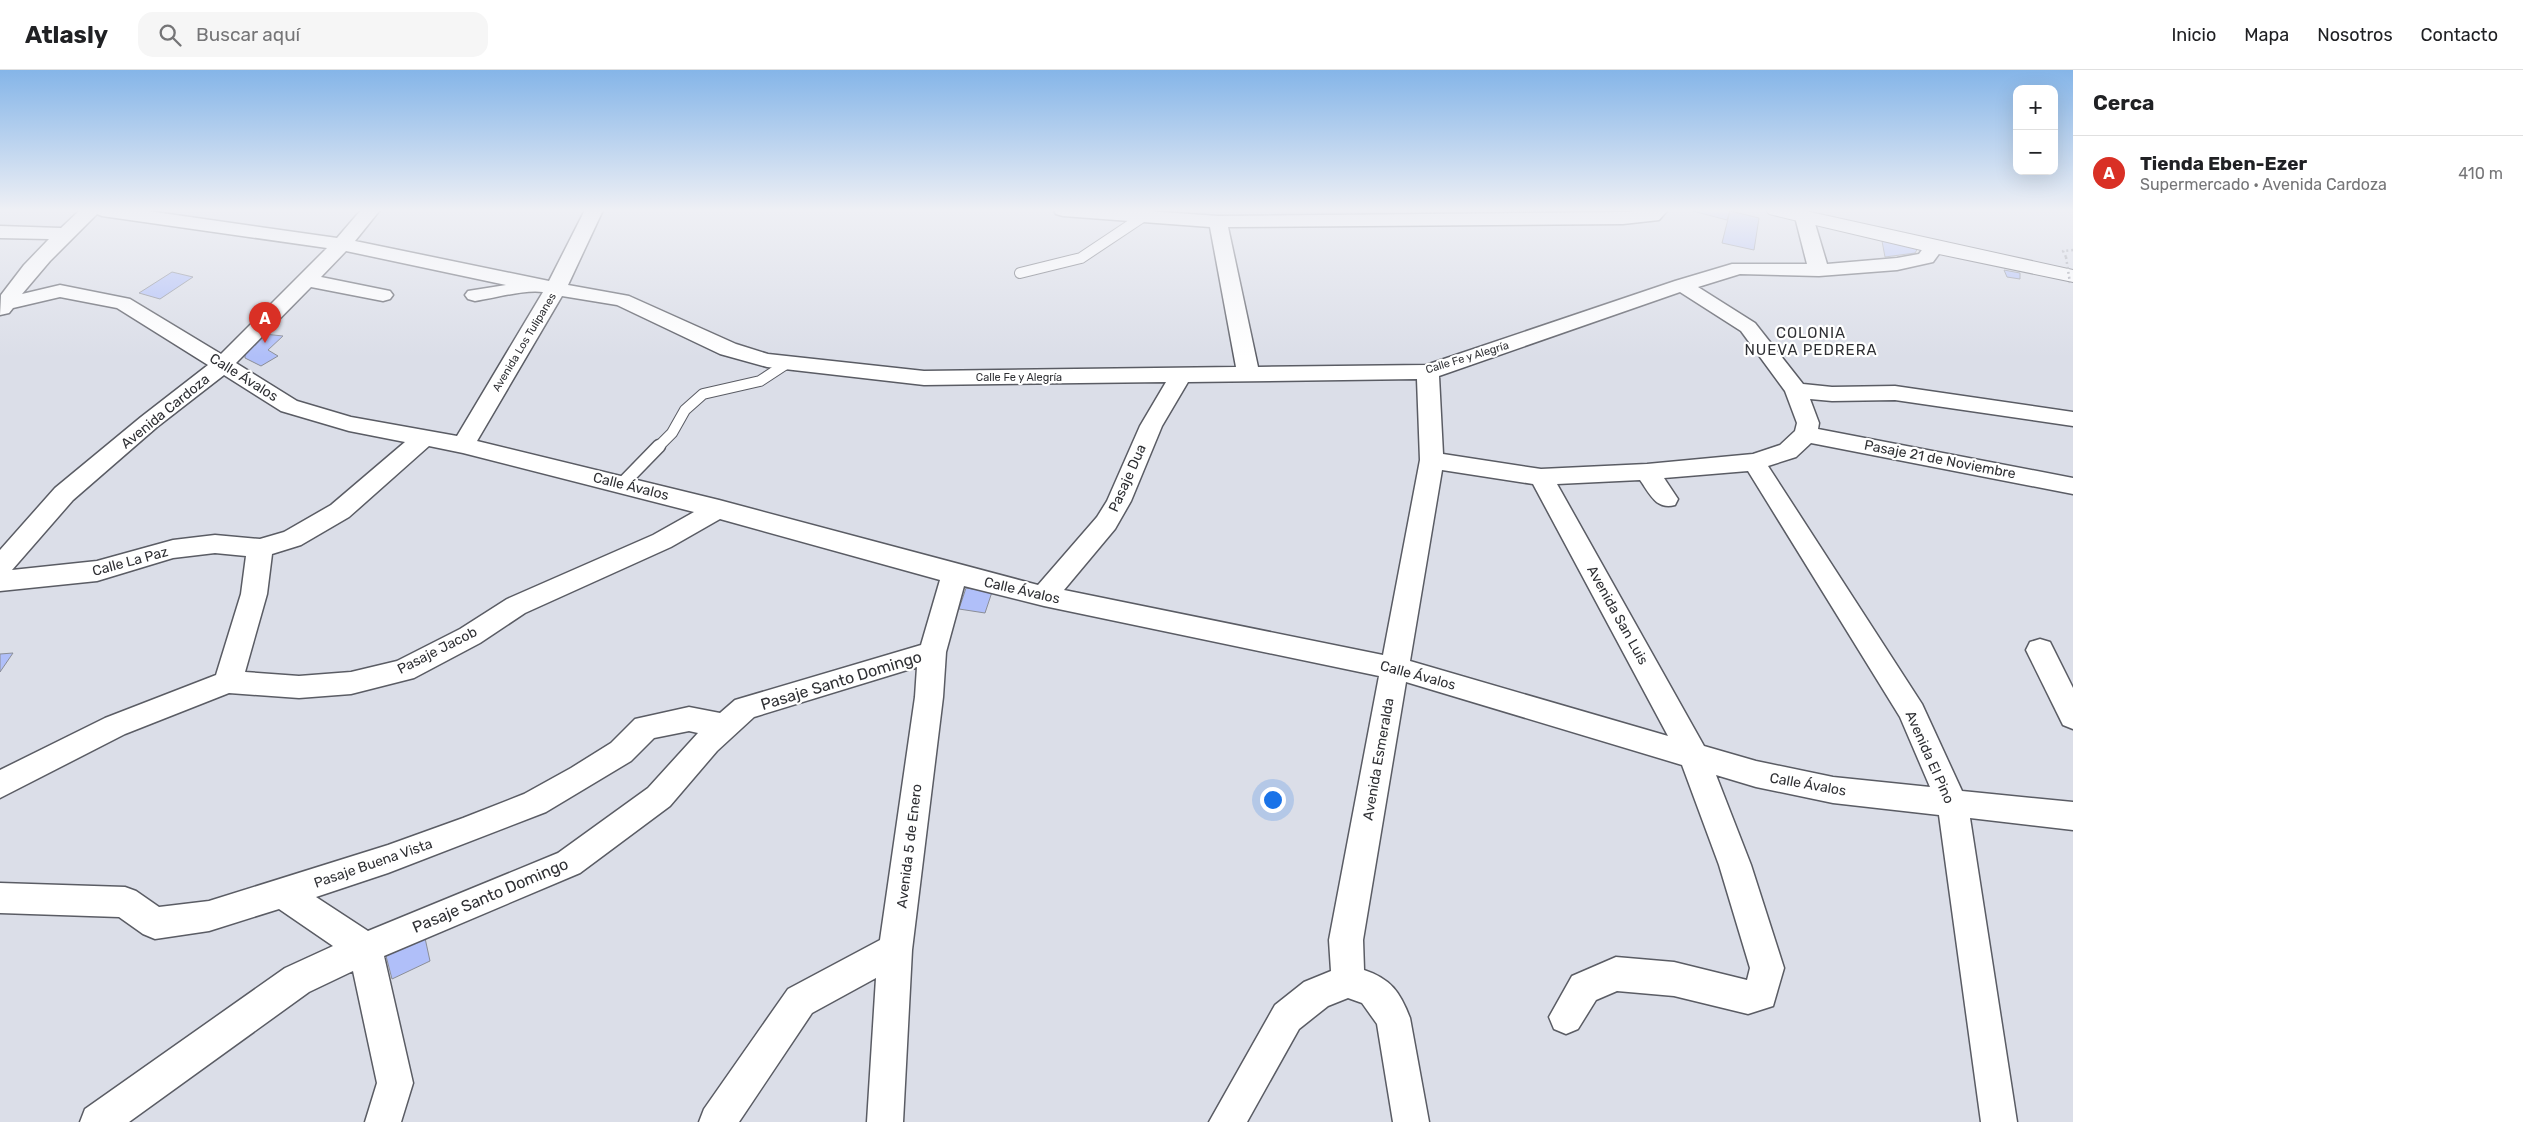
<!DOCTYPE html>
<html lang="es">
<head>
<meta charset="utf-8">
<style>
	body { margin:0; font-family:Rubik,sans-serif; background:#f6f6f6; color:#202124 }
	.controls { position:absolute; right:15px; top:15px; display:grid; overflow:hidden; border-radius:10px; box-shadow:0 5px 20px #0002 }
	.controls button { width:45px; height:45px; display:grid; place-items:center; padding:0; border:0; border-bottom:1px solid #e0e0e0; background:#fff; color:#202124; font:25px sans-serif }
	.you { position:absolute; left:1272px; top:729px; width:18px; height:18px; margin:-12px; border:4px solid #fff; border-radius:50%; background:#1a73e8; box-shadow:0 0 0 8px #1a73e833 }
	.badge { display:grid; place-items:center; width:32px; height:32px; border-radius:50%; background:#d93025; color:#fff; font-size:16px; font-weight:700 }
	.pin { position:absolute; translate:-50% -41px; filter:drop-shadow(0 1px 2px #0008) }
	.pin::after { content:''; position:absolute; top:26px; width:18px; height:15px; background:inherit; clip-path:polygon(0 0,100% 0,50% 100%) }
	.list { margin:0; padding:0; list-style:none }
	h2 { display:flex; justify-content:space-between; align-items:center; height:65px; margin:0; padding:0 20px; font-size:21px }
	h2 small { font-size:16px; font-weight:400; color:#757577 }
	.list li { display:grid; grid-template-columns:32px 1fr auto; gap:15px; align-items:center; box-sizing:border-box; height:75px; padding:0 20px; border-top:1px solid #e0e0e0 }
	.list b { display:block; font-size:19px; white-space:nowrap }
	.list p { margin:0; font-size:16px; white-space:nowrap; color:#757577 }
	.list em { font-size:16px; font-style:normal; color:#757577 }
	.icon { flex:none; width:28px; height:28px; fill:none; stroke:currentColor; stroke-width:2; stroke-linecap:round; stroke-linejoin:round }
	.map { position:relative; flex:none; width:2073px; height:1052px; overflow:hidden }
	header { display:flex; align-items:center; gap:30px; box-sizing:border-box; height:70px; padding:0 25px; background:#fff; border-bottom:1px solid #e0e0e0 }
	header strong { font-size:24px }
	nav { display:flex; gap:28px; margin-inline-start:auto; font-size:18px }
	.search { width:350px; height:45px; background:#f6f6f6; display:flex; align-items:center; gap:12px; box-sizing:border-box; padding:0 18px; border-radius:15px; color:#757577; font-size:19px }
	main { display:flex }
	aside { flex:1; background:#fff }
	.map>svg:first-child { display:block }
	.building { fill:#b0bff9; stroke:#8b8e97 }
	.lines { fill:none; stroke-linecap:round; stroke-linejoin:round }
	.lane-far1-casing { stroke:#5a5c64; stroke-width:12 }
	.lane-casing { stroke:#5a5c64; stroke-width:15 }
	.street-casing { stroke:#5a5c64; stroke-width:3 }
	.highway-casing { stroke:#5a5c64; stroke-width:2 }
	.path { stroke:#9b9da5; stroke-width:2.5; stroke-dasharray:2 3; stroke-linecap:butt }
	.lane-far1 { stroke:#fff; stroke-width:10 }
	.lane { stroke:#fff; stroke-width:12 }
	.street { fill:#fff; fill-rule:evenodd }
	.highway { fill:#fff; fill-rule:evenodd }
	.path-bridge { stroke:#9b9da5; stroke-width:2.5; stroke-dasharray:2 3; stroke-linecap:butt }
	.labels { text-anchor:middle; stroke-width:4.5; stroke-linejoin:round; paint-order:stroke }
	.far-street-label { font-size:11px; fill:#2f3034; stroke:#fff }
	.street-label { font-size:14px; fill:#2f3034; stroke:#fff }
	.neighbourhood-label { font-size:15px; letter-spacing:1px; fill:#2f3034; stroke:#fff }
	.near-street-label { font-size:16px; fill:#2f3034; stroke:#fff }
</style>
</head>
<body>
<header>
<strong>Atlasly</strong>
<div class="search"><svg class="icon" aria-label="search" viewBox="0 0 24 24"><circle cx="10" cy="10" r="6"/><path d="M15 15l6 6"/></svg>Buscar aquí</div>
<nav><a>Inicio</a><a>Mapa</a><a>Nosotros</a><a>Contacto</a></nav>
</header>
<main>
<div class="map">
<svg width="2073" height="1052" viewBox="0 0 2073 1052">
	<rect width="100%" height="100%" fill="#dbdee8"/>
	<g class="building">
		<polygon points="1689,140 1727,140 1730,141 1727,150"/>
		<polygon points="1730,141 1759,148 1754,180 1722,173"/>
		<polygon points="1882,171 1918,178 1915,183 1885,187"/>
		<polygon points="2004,200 2020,203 2020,209 2007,207"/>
		<polygon points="172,202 193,207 160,229 139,223"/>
		<polygon points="264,264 283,266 268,280 278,286 261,296 245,288 245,283"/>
		<polygon points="966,518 992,522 985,543 959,539"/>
		<polygon points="13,583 0,602 0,584"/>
		<polygon points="425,868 430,891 392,909 386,886"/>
	</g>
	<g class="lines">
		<defs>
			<g id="lane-far1">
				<polyline points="1020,203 1081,188 1144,146"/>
				<polyline points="658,377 672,363 685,340 703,324 760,311 789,292"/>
			</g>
			<polyline id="lane" points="622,414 659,376"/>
			<g id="street">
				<path d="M80 140H141L337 168 361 140H380L355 171 549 211 585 140H603L568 215 629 226 736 274 768 284 924 301 1236 297 1210 157 1063 146 1056 144 1054 140H1134L1218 146 1623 142 1668 140 1659 150 1623 154 1228 157 1258 297 1426 295 1675 211 1732 194H1807L1795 147 1797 143H1811L1813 147 1827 194 1897 188 1919 184 1927 173H1941L1944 177 1933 192 1897 200 1819 206 1740 204 1698 217 1755 253 1803 314 1832 317 1895 316 2073 342V356L1895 330 1832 331 1810 329 1819 353 1818 359 2073 408V424L1811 373 1796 387 1768 396 1922 634 1962 721 2073 732V760L1970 748 2017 1052H1981L1939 745 1833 733 1756 717 1716 705 1751 795 1784 898 1773 936 1748 944 1674 926 1617 921 1596 930 1578 959 1566 964 1554 959 1549 947 1572 906 1616 887 1674 892 1747 910 1750 898 1719 795 1682 695 1406 612 1363 870 1364 900C1391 909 1400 922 1410 948L1429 1052H1393L1377 954 1362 933 1348 928 1328 936 1299 959 1247 1052H1209L1275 935 1304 912 1331 901 1329 870 1379 606 1044 536 964 516 946 582 943 627 912 880 903 1052H867L876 908 812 943 739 1052H699L704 1039 788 919 880 870 915 627 917 597 754 647 717 681 670 736 580 803 384 886 413 1013 401 1052H365L377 1013 353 901 309 922 129 1052H80L85 1039 285 898 333 876 279 839 209 861 155 869 143 864 119 847 0 843V813L125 817 136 821 159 837 209 831 388 775 463 748 524 724 571 698 611 673 635 649 689 637 720 643 735 630 921 575 940 510 720 449 671 477 525 543 480 573 414 608 351 624 299 628 229 623 125 664 0 728V700L105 648 216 605 241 524 246 486 215 483 173 488 97 511 0 521V480L55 418 141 347 208 295 117 238 60 227 13 238 9 243 0 245 1 225 24 195 49 169 0 168V156L61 158ZM97 144 102 146 327 178 221 284 130 229 60 215 22 224 50 191ZM346 181 506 215 468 221 465 225 468 229 475 231C495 228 526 219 543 222L457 366 351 347 297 331 236 293 311 217 383 231 390 229 393 225 390 221 321 207ZM1680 222 1741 261 1785 321 1797 353 1795 361 1780 375 1753 384 1647 394 1541 399 1443 384 1439 306ZM562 226 617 235 720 284 767 297 924 315 1166 312 1140 356 1107 431 1097 447 1038 515 719 430 477 371ZM224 305 281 341 349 361 405 372 331 435 284 462 260 469 215 465 173 470 97 491 12 500 73 430 157 357ZM1417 309 1420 390 1383 585 1064 520 1115 459 1131 431 1162 356 1188 312ZM429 376 463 383 694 442 653 465 507 529 460 559 397 591 351 602 299 606 245 602 267 524 272 484 301 475 349 447ZM1442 400 1533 414 1668 666 1410 591ZM1748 401 1900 647 1930 717 1833 707 1756 691 1704 676 1557 414 1640 410C1650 424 1656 440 1675 435L1678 429 1664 408ZM689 661 698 663 648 718 558 783 368 861 316 827 388 803 546 742 631 691 654 668Z"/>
				<polygon points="2040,569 2050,572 2073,618 2073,659 2063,655 2026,580 2030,572"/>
			</g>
			<polygon id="highway" points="1766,140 1801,140 2073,200 2073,212 1934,183 1769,144"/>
		</defs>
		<use href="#lane-far1" class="lane-far1-casing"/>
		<use href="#lane" class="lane-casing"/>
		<use href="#street" class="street-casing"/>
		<use href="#highway" class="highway-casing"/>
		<polyline class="path" points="2066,187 2063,181 2073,180"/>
		<use href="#lane-far1" class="lane-far1"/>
		<use href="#lane" class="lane"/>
		<use href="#street" class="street"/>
		<use href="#highway" class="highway"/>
		<polyline class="path-bridge" points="2066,187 2070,213"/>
	</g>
	<linearGradient id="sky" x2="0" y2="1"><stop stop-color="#85b5e8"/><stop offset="0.49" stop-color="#eff0f5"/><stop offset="1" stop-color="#eff0f5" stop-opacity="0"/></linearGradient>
	<rect width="2073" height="287" fill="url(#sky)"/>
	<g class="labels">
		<g class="far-street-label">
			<text transform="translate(524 272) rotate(-59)" y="4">Avenida Los Tulipanes</text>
			<text transform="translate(1467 287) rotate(-17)" y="4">Calle Fe y Alegría</text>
			<text x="1019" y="311">Calle Fe y Alegría</text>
		</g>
		<g class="street-label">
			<text transform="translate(244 307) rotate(32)" y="5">Calle Ávalos</text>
			<text transform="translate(165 341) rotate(-39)" y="5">Avenida Cardoza</text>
			<text transform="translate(1940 389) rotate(11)" y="5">Pasaje 21 de Noviembre</text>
			<text transform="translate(1127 408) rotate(-66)" y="5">Pasaje Dua</text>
			<text transform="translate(631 416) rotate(14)" y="5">Calle Ávalos</text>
			<text transform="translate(130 491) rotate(-15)" y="5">Calle La Paz</text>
			<text transform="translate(1022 520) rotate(13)" y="5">Calle Ávalos</text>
			<text transform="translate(1618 545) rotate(61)" y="5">Avenida San Luis</text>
			<text transform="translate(437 580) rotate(-27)" y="5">Pasaje Jacob</text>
			<text transform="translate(1418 605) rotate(15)" y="5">Calle Ávalos</text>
			<text transform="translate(1930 687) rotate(66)" y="5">Avenida El Pino</text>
			<text transform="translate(1378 689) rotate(-80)" y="5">Avenida Esmeralda</text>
			<text transform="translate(1808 714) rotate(10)" y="5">Calle Ávalos</text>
			<text transform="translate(909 776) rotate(-83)" y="5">Avenida 5 de Enero</text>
			<text transform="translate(373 793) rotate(-19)" y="5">Pasaje Buena Vista</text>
		</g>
		<g class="neighbourhood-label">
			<text x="1811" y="268">COLONIA<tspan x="1811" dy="17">NUEVA PEDRERA</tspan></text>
		</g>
		<g class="near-street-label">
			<text transform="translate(841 610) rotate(-17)" y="6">Pasaje Santo Domingo</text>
			<text transform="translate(490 825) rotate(-23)" y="6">Pasaje Santo Domingo</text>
		</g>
	</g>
</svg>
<div class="controls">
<button>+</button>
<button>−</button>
</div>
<div class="you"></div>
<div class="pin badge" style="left:265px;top:273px">A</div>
</div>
<aside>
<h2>Cerca<small></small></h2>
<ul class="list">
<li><span class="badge">A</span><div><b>Tienda Eben-Ezer</b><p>Supermercado · Avenida Cardoza</p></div><em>410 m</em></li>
</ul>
</aside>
</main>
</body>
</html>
